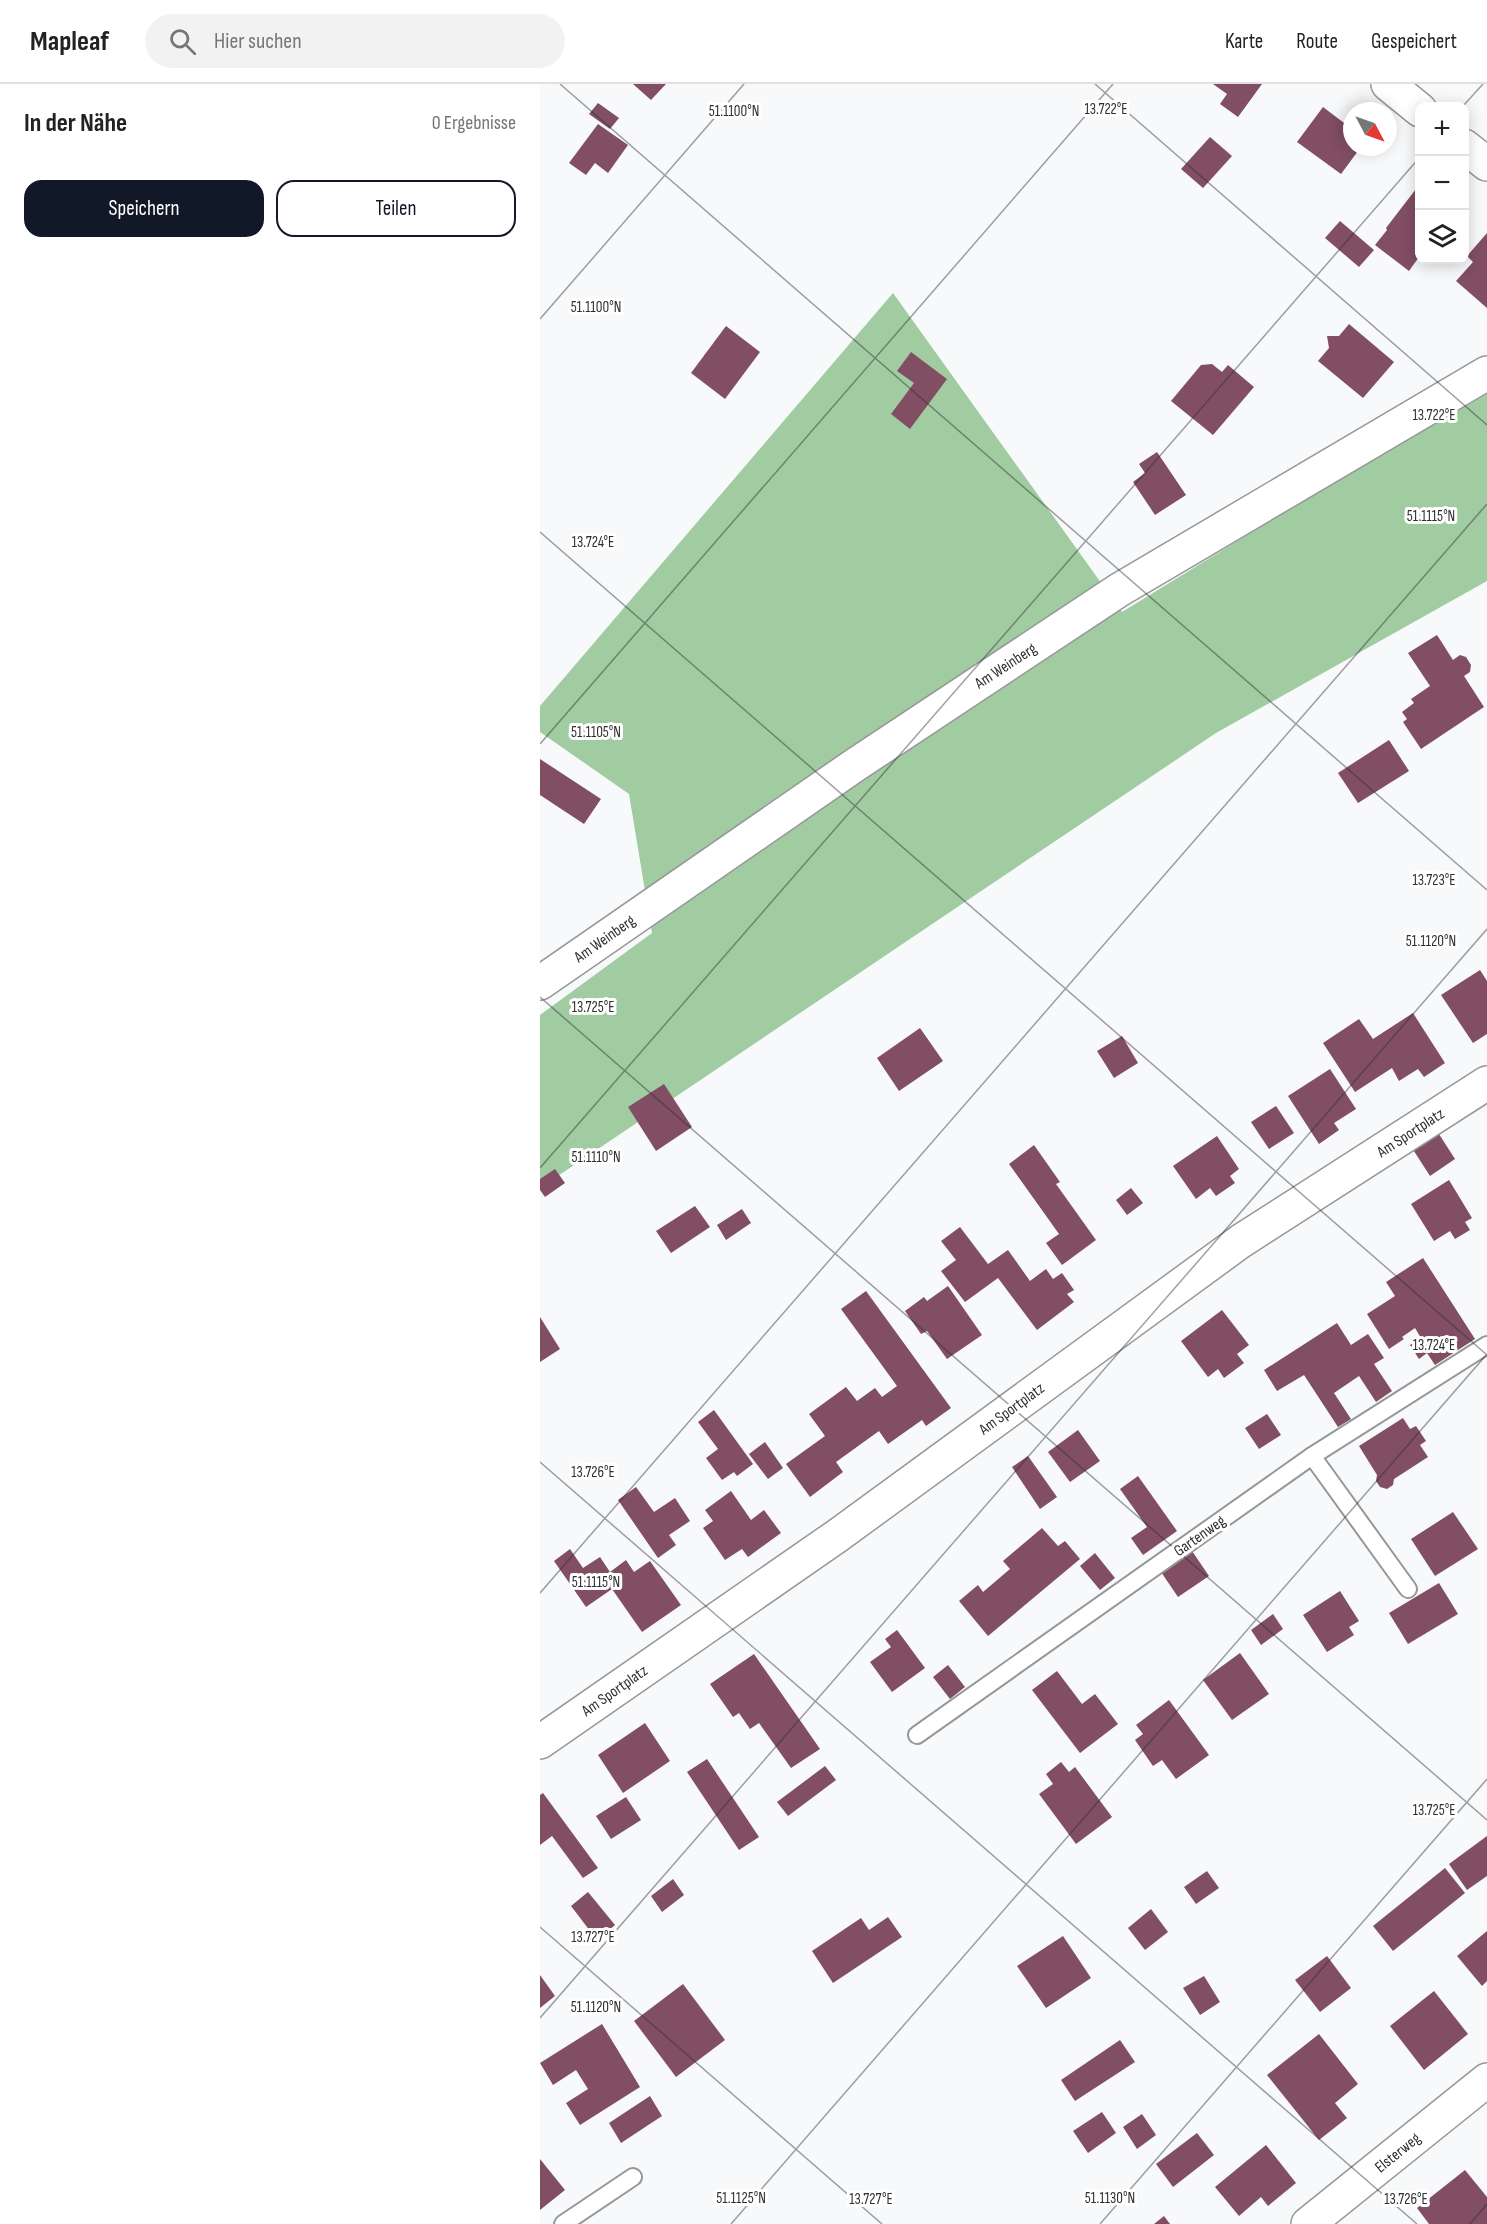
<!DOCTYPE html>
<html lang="de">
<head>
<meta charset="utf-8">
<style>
	body { margin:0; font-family:"Sofia Sans Condensed",sans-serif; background:#f2f2f2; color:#222 }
	.controls { position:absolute; right:18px; top:18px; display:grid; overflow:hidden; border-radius:12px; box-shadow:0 3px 15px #0003 }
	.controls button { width:54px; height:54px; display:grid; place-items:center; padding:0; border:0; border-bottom:2px solid #e0e0e0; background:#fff; color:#222; font:30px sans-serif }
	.compass { position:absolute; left:803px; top:18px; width:54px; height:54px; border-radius:50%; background:#fff; box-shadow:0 3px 15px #0003; rotate:131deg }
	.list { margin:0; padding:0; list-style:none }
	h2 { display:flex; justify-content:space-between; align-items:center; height:78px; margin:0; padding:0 24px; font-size:26px }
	h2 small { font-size:20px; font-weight:400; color:#767676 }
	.actions { display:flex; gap:12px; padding:18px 24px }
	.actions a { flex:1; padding:14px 0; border:2px solid #111827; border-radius:18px; text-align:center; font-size:21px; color:#111827 }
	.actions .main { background:#111827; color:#fff }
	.icon { flex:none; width:33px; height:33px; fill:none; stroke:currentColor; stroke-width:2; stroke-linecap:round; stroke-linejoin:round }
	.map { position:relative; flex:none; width:947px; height:2140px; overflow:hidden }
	header { display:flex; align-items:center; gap:36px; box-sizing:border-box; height:84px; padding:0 30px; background:#fff; border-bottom:2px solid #e0e0e0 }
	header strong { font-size:28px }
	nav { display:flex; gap:33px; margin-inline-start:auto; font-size:21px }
	.search { width:420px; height:54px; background:#f2f2f2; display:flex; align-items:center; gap:15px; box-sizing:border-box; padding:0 21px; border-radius:33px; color:#767676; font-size:22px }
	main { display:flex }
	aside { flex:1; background:#fff }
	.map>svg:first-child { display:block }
	.forest { fill:#a1cca1 }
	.building { fill:#814e64 }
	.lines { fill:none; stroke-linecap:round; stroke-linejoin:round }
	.service-casing { stroke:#969798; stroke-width:20 }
	.minor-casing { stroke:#969798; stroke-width:36 }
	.service { stroke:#fff; stroke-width:16 }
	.minor { stroke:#fff; stroke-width:33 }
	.ticks { fill:none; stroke:#2f2f30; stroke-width:1.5; stroke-opacity:0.45 }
	.labels { text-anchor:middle; stroke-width:6; stroke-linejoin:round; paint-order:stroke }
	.street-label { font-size:16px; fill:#2f2f30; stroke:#fff }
	.ticks-label { font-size:15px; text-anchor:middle; fill:#2f2f30; stroke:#fff; stroke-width:6; stroke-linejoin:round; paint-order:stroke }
</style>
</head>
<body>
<header>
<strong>Mapleaf</strong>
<div class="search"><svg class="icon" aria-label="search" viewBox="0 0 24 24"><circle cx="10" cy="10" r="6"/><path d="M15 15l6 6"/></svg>Hier suchen</div>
<nav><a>Karte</a><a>Route</a><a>Gespeichert</a></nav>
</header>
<main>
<aside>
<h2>In der Nähe<small>0 Ergebnisse</small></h2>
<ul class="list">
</ul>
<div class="actions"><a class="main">Speichern</a><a>Teilen</a></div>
</aside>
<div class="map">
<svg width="947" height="2140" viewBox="0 0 947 2140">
	<rect width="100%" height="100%" fill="#f8f9fa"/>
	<polygon class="forest" points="353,209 582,528 772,411 947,310 947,497 676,649 0,1104 0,931 112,849 89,710 0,648 0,622"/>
	<g class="building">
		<polygon points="93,0 126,0 111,16"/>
		<polygon points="673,0 722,0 698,33 680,20 687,10"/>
		<polygon points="58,19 79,34 70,45 49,30"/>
		<polygon points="783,23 812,45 812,63 821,63 801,90 757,58"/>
		<polygon points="58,40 88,61 68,89 55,79 46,91 29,79"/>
		<polygon points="670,53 692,72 663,104 641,85"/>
		<polygon points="879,101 879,173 869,187 835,161 847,146 846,144"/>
		<polygon points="800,137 834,166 819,183 785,154"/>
		<polygon points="947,149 947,224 916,197 933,178 927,172"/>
		<polygon points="809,240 854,278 823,314 778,277 789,264 787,252 799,252"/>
		<polygon points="186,242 220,268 185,315 151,289"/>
		<polygon points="371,268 407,295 370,345 351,330 374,299 357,287"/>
		<polygon points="672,280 682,288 688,281 714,303 673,351 631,317 661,281"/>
		<polygon points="617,368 646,411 615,431 593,398 605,389 599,380"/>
		<polygon points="897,551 913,576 920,571 926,573 931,581 930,588 924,592 944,623 881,665 863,638 867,635 862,628 874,619 871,615 890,602 868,569"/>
		<polygon points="849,656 869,687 818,719 798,689"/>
		<polygon points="0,675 61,715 44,740 0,711"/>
		<polygon points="940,886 947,897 947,950 933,959 901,911"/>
		<polygon points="873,929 905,979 884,993 878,985 859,997 852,984 815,1008 783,959 819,935 833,955"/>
		<polygon points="380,944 403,977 359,1007 337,974"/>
		<polygon points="582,952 598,979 574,994 557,967"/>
		<polygon points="790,985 816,1025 794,1039 799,1046 779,1060 748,1012"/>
		<polygon points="124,1000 152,1043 116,1067 88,1023"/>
		<polygon points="736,1022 754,1049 729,1065 711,1038"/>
		<polygon points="897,1047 915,1075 890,1092 872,1064"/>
		<polygon points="677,1052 699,1085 690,1092 695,1099 676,1112 670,1104 656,1115 633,1082"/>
		<polygon points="494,1061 520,1098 516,1100 556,1156 522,1181 506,1159 519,1150 469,1080"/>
		<polygon points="15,1085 25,1099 5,1113 0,1106 0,1095"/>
		<polygon points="909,1096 932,1134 925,1138 930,1146 915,1155 910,1147 894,1157 871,1120"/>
		<polygon points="591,1104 603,1119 587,1131 576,1116"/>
		<polygon points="155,1122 170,1143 131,1169 116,1147"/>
		<polygon points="202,1125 211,1139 186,1156 177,1141"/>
		<polygon points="420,1143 448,1180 468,1166 490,1197 506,1185 513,1195 522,1189 534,1206 527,1210 534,1218 497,1246 458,1194 425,1218 401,1187 416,1176 401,1157"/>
		<polygon points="883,1174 935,1255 895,1281 887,1269 879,1275 870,1261 881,1254 875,1244 862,1253 864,1255 849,1265 827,1230 855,1212 846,1198"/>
		<polygon points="408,1202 442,1251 407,1275 387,1247 381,1250 365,1227 384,1213 387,1217"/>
		<polygon points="326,1207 411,1324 386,1342 382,1336 348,1360 339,1347 296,1378 303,1388 270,1413 246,1380 285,1352 269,1330 306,1303 317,1317 335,1304 342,1313 357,1302 301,1225"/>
		<polygon points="682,1226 709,1261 697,1270 704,1279 684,1294 678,1285 668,1293 641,1257"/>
		<polygon points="0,1233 20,1265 0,1278"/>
		<polygon points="797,1239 811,1261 828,1250 844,1274 834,1280 852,1307 836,1318 819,1292 794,1309 811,1335 798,1343 764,1291 737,1307 724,1286"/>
		<polygon points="174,1326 213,1380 197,1392 194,1388 182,1396 166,1374 178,1365 158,1338"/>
		<polygon points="727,1330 741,1351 719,1365 705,1344"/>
		<polygon points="863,1334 870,1345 876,1342 886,1357 880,1361 888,1373 854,1395 853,1401 847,1405 840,1403 836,1397 837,1391 819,1362"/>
		<polygon points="538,1346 560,1377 530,1398 508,1368"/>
		<polygon points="225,1358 243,1384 228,1395 209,1370"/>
		<polygon points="488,1372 517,1413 500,1425 472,1383"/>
		<polygon points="598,1392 637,1447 603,1471 591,1454 607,1443 580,1405"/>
		<polygon points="96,1403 114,1428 135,1414 150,1437 129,1451 136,1461 118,1474 78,1416"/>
		<polygon points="191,1407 211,1436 224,1426 241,1449 208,1473 202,1465 185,1476 163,1444 173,1437 165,1426"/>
		<polygon points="913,1428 938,1465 895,1492 871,1455"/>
		<polygon points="502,1444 518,1462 525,1457 540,1475 448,1552 419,1517 438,1501 443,1508 470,1485 463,1477"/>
		<polygon points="650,1464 669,1492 638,1513 619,1485"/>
		<polygon points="30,1465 43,1484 60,1473 70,1488 86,1476 94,1488 110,1477 141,1521 102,1548 72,1505 46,1523 14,1477"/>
		<polygon points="555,1469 575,1494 560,1506 540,1482"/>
		<polygon points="899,1499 918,1530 868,1560 849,1529"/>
		<polygon points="800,1507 819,1537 809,1543 814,1551 787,1568 763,1531"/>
		<polygon points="733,1530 743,1545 721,1561 711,1546"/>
		<polygon points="357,1546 385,1584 352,1608 330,1578 351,1563 345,1555"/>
		<polygon points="700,1569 729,1610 692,1636 663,1596"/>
		<polygon points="214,1570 280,1665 251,1684 219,1639 210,1645 199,1629 193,1633 170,1600"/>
		<polygon points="408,1581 425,1603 410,1615 393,1593"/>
		<polygon points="517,1587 542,1620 555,1610 578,1640 540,1669 492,1606"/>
		<polygon points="629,1616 669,1671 636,1695 622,1676 613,1682 595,1656 603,1650 596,1641"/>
		<polygon points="105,1639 130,1677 83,1709 58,1671"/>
		<polygon points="167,1675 219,1753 199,1766 147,1688"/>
		<polygon points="521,1678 529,1688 535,1683 572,1733 536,1760 499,1710 513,1700 506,1690"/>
		<polygon points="285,1682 296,1696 248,1732 237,1718"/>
		<polygon points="3,1709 58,1784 43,1794 12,1752 0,1761 0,1711"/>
		<polygon points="86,1713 101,1736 71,1755 56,1732"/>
		<polygon points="947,1752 947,1792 927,1806 909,1780"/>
		<polygon points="905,1784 925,1809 853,1867 833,1842"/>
		<polygon points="667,1787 679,1804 656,1820 644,1803"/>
		<polygon points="133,1795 144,1811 122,1828 111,1812"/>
		<polygon points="48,1808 75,1841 57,1856 31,1822"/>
		<polygon points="611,1825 628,1848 605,1866 588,1844"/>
		<polygon points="348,1833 362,1853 293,1899 272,1867 321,1834 329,1846"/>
		<polygon points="947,1847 947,1897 942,1902 917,1872"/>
		<polygon points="523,1852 551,1894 506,1924 477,1882"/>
		<polygon points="787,1872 811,1904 780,1928 755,1896"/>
		<polygon points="0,1891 15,1912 0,1924"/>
		<polygon points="664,1892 680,1918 660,1931 643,1904"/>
		<polygon points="143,1900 185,1956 136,1993 94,1937"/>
		<polygon points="894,1907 928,1950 884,1986 850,1942"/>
		<polygon points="62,1940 100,2003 40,2041 26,2019 48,2005 36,1986 13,2001 0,1979"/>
		<polygon points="779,1950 818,2000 795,2019 807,2034 779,2056 727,1991"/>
		<polygon points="580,1956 595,1978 535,2017 521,1996"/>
		<polygon points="110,2012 122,2032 81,2059 69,2039"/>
		<polygon points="562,2028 576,2049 548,2069 533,2047"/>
		<polygon points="602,2030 616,2051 597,2065 583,2043"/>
		<polygon points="657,2049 674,2071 633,2103 616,2080"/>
		<polygon points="726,2061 756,2099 728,2122 721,2113 699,2132 675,2103"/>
		<polygon points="0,2075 25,2106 0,2126"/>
		<polygon points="925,2086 947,2113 947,2140 889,2140 877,2124"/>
		<polygon points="624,2132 630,2140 614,2140"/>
	</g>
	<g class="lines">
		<defs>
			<g id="service">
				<polyline points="772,1372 868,1505"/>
				<polyline points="377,1651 772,1372 947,1261"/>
				<polyline points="23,2140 93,2093"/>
			</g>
			<g id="minor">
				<polyline points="848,0 880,26"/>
				<polyline points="924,62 947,80"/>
				<polyline points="0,899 315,681 579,506 947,289"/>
				<polyline points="0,1658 297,1452 701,1157 947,999"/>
				<polyline points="768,2140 947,1996"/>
			</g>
		</defs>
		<use href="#service" class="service-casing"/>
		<use href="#minor" class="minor-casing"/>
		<use href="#service" class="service"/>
		<use href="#minor" class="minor"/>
	</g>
	<path class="ticks" d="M20 0 947 806M555 0 947 341M923 22 943 0M0 235 204 0M0 448 947 1271M0 660 573 0M0 913 947 1736M0 1084 880 73M0 1378 877 2140M0 1509 947 420M0 1843 342 2140M0 1934 947 845M191 2140 947 1270M560 2140 947 1695M930 2140 947 2120"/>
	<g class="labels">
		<g class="street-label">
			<text transform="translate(465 581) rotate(-33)" y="6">Am Weinberg</text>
			<text transform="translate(64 854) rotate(-35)" y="6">Am Weinberg</text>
			<text transform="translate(870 1048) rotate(-33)" y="6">Am Sportplatz</text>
			<text transform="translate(471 1324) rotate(-36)" y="6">Am Sportplatz</text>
			<text transform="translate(659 1451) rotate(-35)" y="6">Gartenweg</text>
			<text transform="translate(74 1606) rotate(-35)" y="6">Am Sportplatz</text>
			<text transform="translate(857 2068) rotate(-39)" y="6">Elsterweg</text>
		</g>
	</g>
	<g class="ticks-label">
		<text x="566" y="30">13.722°E</text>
		<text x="194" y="32">51.1100°N</text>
		<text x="56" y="228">51.1100°N</text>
		<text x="894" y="336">13.722°E</text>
		<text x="891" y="437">51.1115°N</text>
		<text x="53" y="463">13.724°E</text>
		<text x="56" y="653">51.1105°N</text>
		<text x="894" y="801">13.723°E</text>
		<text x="891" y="862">51.1120°N</text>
		<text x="53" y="928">13.725°E</text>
		<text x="56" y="1078">51.1110°N</text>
		<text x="894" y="1266">13.724°E</text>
		<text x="53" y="1393">13.726°E</text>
		<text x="56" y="1503">51.1115°N</text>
		<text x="894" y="1731">13.725°E</text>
		<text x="53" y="1858">13.727°E</text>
		<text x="56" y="1928">51.1120°N</text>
		<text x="201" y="2119">51.1125°N</text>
		<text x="570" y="2119">51.1130°N</text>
		<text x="331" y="2120">13.727°E</text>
		<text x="866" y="2120">13.726°E</text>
	</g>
</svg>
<div class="controls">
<button>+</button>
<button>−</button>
<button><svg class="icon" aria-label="layers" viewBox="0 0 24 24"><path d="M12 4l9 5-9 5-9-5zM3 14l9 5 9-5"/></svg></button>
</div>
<svg class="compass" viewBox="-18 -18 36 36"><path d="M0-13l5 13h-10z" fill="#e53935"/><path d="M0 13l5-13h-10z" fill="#767676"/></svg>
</div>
</main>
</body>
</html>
